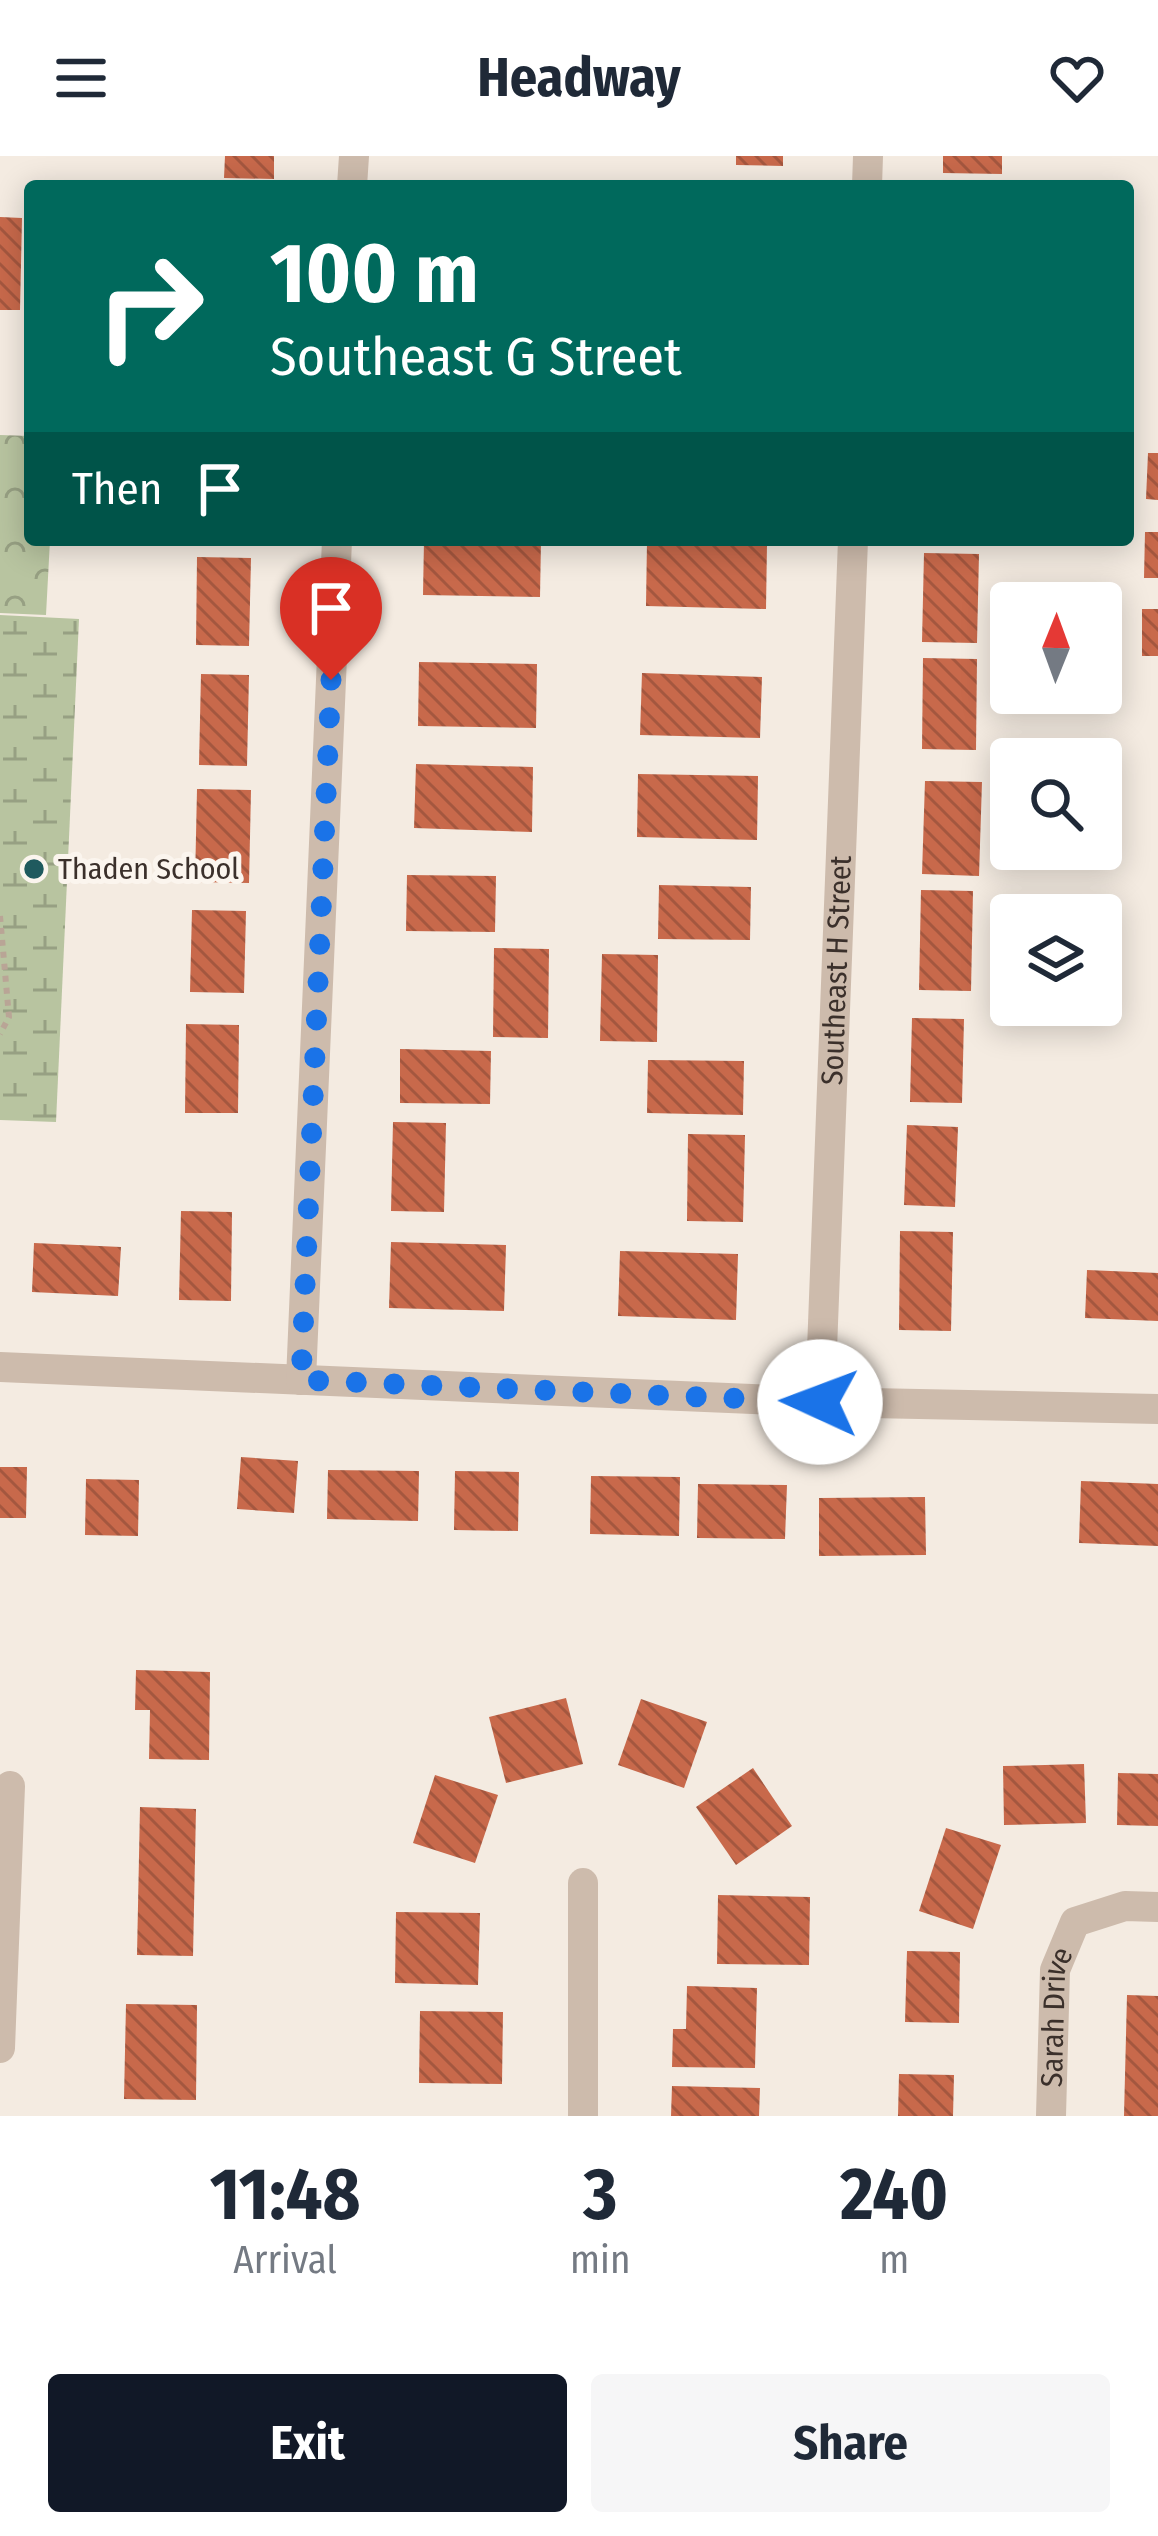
<!DOCTYPE html>
<style>
:root{--surface:#fff;--page:#f6f6f7;--text:#1f2937;--muted:#747a83;--accent:#111827}
body{margin:0;font-family:"Fira Sans Condensed",sans-serif;background:var(--page);color:var(--text);height:100vh;display:flex;flex-direction:column;font-size:45px;white-space:nowrap}
*{box-sizing:border-box;margin:0}
p{font-size:39px;color:var(--muted)}
.icon{flex:none;width:66px;height:66px;fill:none;stroke:currentColor;stroke-width:2;stroke-linecap:round;stroke-linejoin:round}
.map{position:relative;height:1960px;overflow:hidden}
.drawer{display:flex;flex-direction:column;background:var(--surface);flex:1}
.drawer>*{flex:none}
.guide{position:absolute;left:24px;top:24px;width:1110px;height:366px;border-radius:12px;box-shadow:0 6px 30px #0003;background:#00695c;color:#fff;overflow:hidden}
.needle{width:78px;rotate:1deg}
.buttons{position:absolute;left:990px;top:426px;display:grid;gap:24px}
.buttons a{display:grid;place-items:center;width:132px;height:132px;border-radius:12px;background:var(--surface);box-shadow:0 6px 30px #0003;font-size:60px}
.pin{position:absolute;display:grid;place-items:center;width:102px;height:102px;color:#fff;margin:-123px -51px;border-radius:50% 50% 50% 0;rotate:-45deg;box-shadow:0 0 12px #0007}
.pin .icon{rotate:45deg}
.me{position:absolute;width:132px;margin:-66px;rotate:272deg;stroke-linejoin:round;filter:drop-shadow(0 0 9px #0008)}
.turn{display:flex;align-items:center;gap:42px;height:252px;padding:0 48px;font-size:54px}
.turn .icon{width:156px;height:156px;stroke-width:2.5}
.turn b{display:block;font-size:84px;line-height:102px}
.then{display:flex;align-items:center;height:114px;padding:0 48px;background:#0003;gap:24px;font-size:45px}
.eta{display:flex;justify-content:space-evenly;align-items:center;height:204px;text-align:center}
.eta b{font-size:72px;font-weight:700;line-height:84px}
.primary-button{display:flex;gap:24px;margin-top:auto;padding:24px 48px}
.primary-button a{flex:1;height:138px;border-radius:12px;background:var(--accent);color:#fff;font-size:48px;font-weight:700;line-height:138px;text-align:center}
.primary-button a+a{background:var(--page);color:var(--text)}
header{display:flex;justify-content:space-between;align-items:center;height:156px;padding:0 48px;background:var(--surface);font-size:54px;font-weight:700}
.map>svg:first-child{display:block}
.wetland{fill:url(#wetland-marsh)}
.park{fill:url(#park-crowns)}
.building{fill:url(#building-back-hatch)}
.lines{fill:none;stroke-linecap:round;stroke-linejoin:round}
.path{stroke:#b9a596;stroke-width:6;stroke-dasharray:6 6;stroke-linecap:butt}
.minor{stroke:#cdbbac;stroke-width:30}
.route{stroke:#1a73e8;stroke-width:21;stroke-dasharray:0 37.8}
.poi-dot{fill:#1f5a5e;stroke:#fbf5ee;stroke-width:4.5}
.labels{text-anchor:middle;dominant-baseline:central;stroke-width:10;stroke-linejoin:round;paint-order:stroke}
.poi-label{font-size:30px;fill:#3b302b;stroke:#fbf5ee;text-anchor:start}
.street-label{font-size:30px;fill:#3b302b;stroke:#fbf5ee}
</style>
<header><svg class="icon" aria-label="menu" viewBox="0 0 24 24"><path d="M4 6h16M4 12h16M4 18h16"/></svg>Headway<svg class="icon" aria-label="heart" viewBox="0 0 24 24"><path d="M12 20l-8-8c-3-5 5-10 8-4 3-6 11-1 8 4z"/></svg></header>
<div class="map">
<svg width="1158" height="1960" viewBox="0 0 1158 1960">
<defs>
<pattern id="wetland-marsh" width="20" height="14" patternUnits="userSpaceOnUse" patternTransform="scale(3)"><rect width="20" height="14" fill="#b8c4a0"/><path d="M1 5h8M5 5V1M11 12h8M15 12V8" fill="none" stroke="#97a083"/></pattern>
<pattern id="park-crowns" width="20" height="18" patternUnits="userSpaceOnUse" patternTransform="scale(3)"><rect width="20" height="18" fill="#b8c4a0"/><path d="M2 6a3 3 0 1 1 6 0M12 15a3 3 0 1 1 6 0" fill="none" stroke="#97a083"/></pattern>
<pattern id="building-back-hatch" width="6" height="6" patternUnits="userSpaceOnUse" patternTransform="scale(3)"><rect width="6" height="6" fill="#c8694b"/><path d="M-1 5l2 2M0 0l6 6M5-1l2 2" fill="none" stroke="#a4573f"/></pattern>
</defs>
<rect width="100%" height="100%" fill="#f4ebe1"/>
<path class="wetland" d="M0,459L79,463L56,966L0,964Z"/>
<path class="park" d="M0,279L30,280V384H50L46,459L0,457Z"/>
<g class="building">
<path d="M225,0H274V23L224,22Z"/>
<path d="M736,0H783V10L736,9Z"/>
<path d="M943,0H1002V18L943,17Z"/>
<path d="M436,24L515,25V30H436Z"/>
<path d="M0,61L22,62L20,154H0Z"/>
<path d="M1148,297H1158V344L1146,343Z"/>
<path d="M1145,376H1158V422H1144Z"/>
<path d="M424,384H541L540,441L423,439Z"/>
<path d="M647,385L767,387L766,453L646,450Z"/>
<path d="M924,397L979,398L977,487L922,486Z"/>
<path d="M197,401L251,402L249,490L196,489Z"/>
<rect x="1142" y="453" width="16" height="47"/>
<path d="M923,502L977,503L976,594L922,593Z"/>
<path d="M419,506L537,508L536,572L418,570Z"/>
<path d="M642,517L762,521L760,582L640,579Z"/>
<path d="M201,518L249,519L247,610L199,609Z"/>
<path d="M416,608L533,611L532,676L414,672Z"/>
<path d="M638,618L758,620L757,684L637,681Z"/>
<path d="M925,625L982,626L979,720L922,718Z"/>
<path d="M197,633L251,634L249,727L195,726Z"/>
<path d="M407,719L496,720L495,776L406,775Z"/>
<path d="M659,729L751,731L750,784L658,783Z"/>
<path d="M921,734L973,735L971,835L919,834Z"/>
<path d="M192,754L246,755L244,837L190,836Z"/>
<path d="M494,792L549,793L548,882L493,881Z"/>
<path d="M602,798L658,799L657,886L600,885Z"/>
<path d="M912,862L964,863L962,947L910,946Z"/>
<path d="M186,868L239,869L238,957H185Z"/>
<path d="M400,893L491,895L490,948L400,947Z"/>
<path d="M648,904L744,905L743,959L647,957Z"/>
<path d="M393,966L446,967L444,1056L391,1055Z"/>
<path d="M907,969L958,971L955,1051L904,1049Z"/>
<path d="M688,978L745,979L743,1066L687,1065Z"/>
<path d="M181,1055L232,1056L231,1145L179,1144Z"/>
<path d="M900,1075L953,1076L951,1175L899,1174Z"/>
<path d="M391,1086L506,1089L504,1155L389,1152Z"/>
<path d="M34,1087L121,1091L118,1140L32,1136Z"/>
<path d="M620,1095L738,1098L736,1164L618,1160Z"/>
<path d="M1087,1114L1158,1117V1165L1085,1162Z"/>
<path d="M241,1301L298,1305L294,1357L237,1353Z"/>
<path d="M0,1311H27L26,1362H0Z"/>
<path d="M328,1314L419,1315L418,1365L327,1363Z"/>
<path d="M455,1315L519,1316L518,1375L454,1374Z"/>
<path d="M591,1320L680,1321L679,1380L590,1378Z"/>
<path d="M86,1323L139,1324L138,1380L85,1379Z"/>
<path d="M1081,1325L1158,1328V1390L1079,1387Z"/>
<path d="M698,1328L787,1329L785,1383L697,1382Z"/>
<path d="M925,1341L926,1399L819,1400V1342Z"/>
<path d="M136,1514L210,1516L209,1604L149,1603L150,1554H135Z"/>
<path d="M566,1542L583,1608L506,1627L489,1561Z"/>
<path d="M641,1543L707,1566L684,1632L618,1609Z"/>
<path d="M1084,1608L1086,1667L1004,1669L1003,1610Z"/>
<path d="M753,1612L792,1670L736,1709L696,1651Z"/>
<path d="M1118,1617L1158,1618V1670L1117,1669Z"/>
<path d="M435,1619L498,1639L475,1707L413,1687Z"/>
<path d="M140,1651L196,1653L193,1800L137,1799Z"/>
<path d="M946,1672L1001,1689L973,1773L919,1755Z"/>
<path d="M718,1739L810,1741L809,1809L717,1808Z"/>
<path d="M396,1756L480,1757L478,1829L395,1827Z"/>
<path d="M907,1795L960,1796L959,1867L905,1866Z"/>
<path d="M687,1830L757,1832L755,1912L672,1911L673,1873H686Z"/>
<path d="M1127,1839L1158,1840V1960H1124Z"/>
<path d="M126,1848L197,1849L196,1944L124,1943Z"/>
<path d="M420,1855L503,1856L502,1928L419,1927Z"/>
<path d="M899,1918L954,1919L953,1960H898Z"/>
<path d="M672,1930L760,1932L759,1960H671Z"/>
</g>
<g class="lines">
<path class="path" d="M0,760L9,861L0,878"/>
<g class="minor">
<path d="M352,30L354,0"/>
<path d="M867,30L868,0"/>
<path d="M0,1211L820,1246L1158,1253"/>
<path d="M301,1224L337,384"/>
<path id="s1" d="M820,1246L853,384"/>
<path d="M0,1892L10,1630"/>
<path d="M583,1960V1727"/>
<path id="s2" d="M1051,1960L1055,1814L1075,1766L1125,1750L1158,1751"/>
</g>
</g>
<g class="lines">
<path class="route" d="M331,524L301,1224L820,1246"/>
</g>
<circle class="poi-dot" cx="34" cy="713" r="12"/>
<g class="labels">
<g class="poi-label">
<text x="58" y="713">Thaden School</text>
</g>
<g class="street-label">
<text stroke="none"><textPath href="#s1" startOffset="432">Southeast H Street</textPath></text>
<text stroke="none"><textPath href="#s2" startOffset="99">Sarah Drive</textPath></text>
</g>
</g>
</svg>
<div class="buttons">
<a><svg class="needle" viewBox="-14 -14 28 28"><path d="M0-13l5 13h-10z" fill="#e53935"/><path d="M0 13l5-13h-10z" fill="#747a83"/></svg></a>
<a><svg class="icon" aria-label="search" viewBox="0 0 24 24"><circle cx="10" cy="10" r="6"/><path d="M15 15l6 6"/></svg></a>
<a><svg class="icon" aria-label="layers" viewBox="0 0 24 24"><path d="M12 4l9 5-9 5-9-5zM3 14l9 5 9-5"/></svg></a>
</div>
<div class="pin" style="left:331px;top:524px;background:#d93025"><svg class="icon" aria-label="arrive" viewBox="0 0 24 24"><path d="M6 21V4h12l-3 4 3 4H6"/></svg></div>
<svg class="me" style="left:820px;top:1246px" viewBox="-20 -20 40 40"><circle r="19" fill="#fff"/><path d="M0-13L10 11 0 6-10 11z" fill="#1a73e8"/></svg>
<div class="guide">
<div class="turn"><svg class="icon" aria-label="right" viewBox="0 0 24 24"><path d="M7 20v-9h11M14 6l5 5-5 5"/></svg><div><b>100 m</b>Southeast G Street</div></div>
<div class="then">Then<svg class="icon" aria-label="arrive" viewBox="0 0 24 24"><path d="M6 21V4h12l-3 4 3 4H6"/></svg></div>
</div>
</div>
<section class="drawer">
<div class="eta">
<div><b>11:48</b><p>Arrival</p></div>
<div><b>3</b><p>min</p></div>
<div><b>240</b><p>m</p></div>
</div>
<div class="primary-button"><a>Exit</a><a>Share</a></div>
</section>
